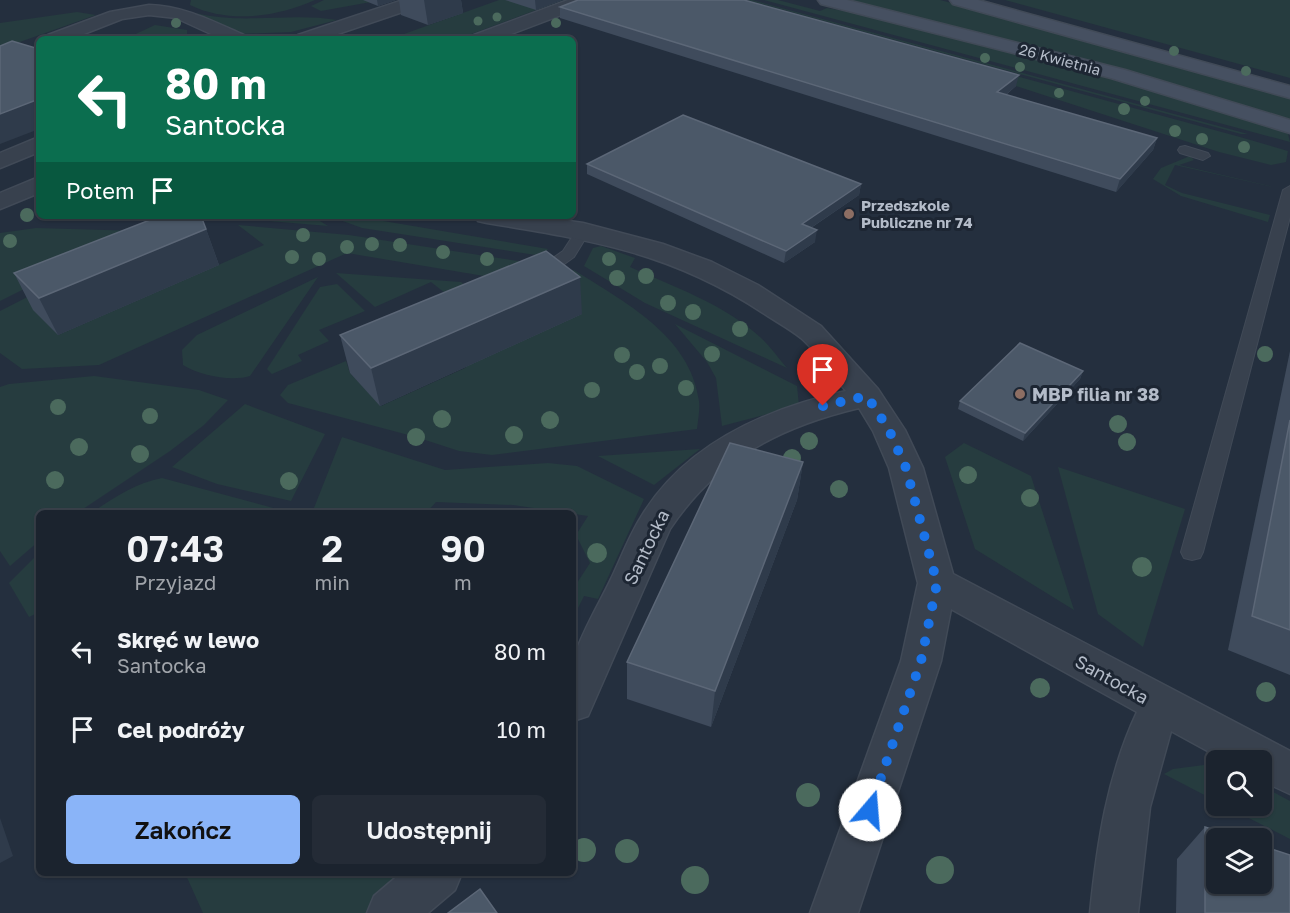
<!DOCTYPE html>
<html lang="pl">
<meta charset="utf-8">
<style>
:root{--surface:#1b232e;--page:#242b36;--text:#f1f3f6;--muted:#a0a4aa;--line:#39404a;--accent:#8ab4f8}
body{margin:0;font-family:"Golos Text",sans-serif;background:var(--page);color:var(--text);height:100vh;display:flex;flex-direction:column;font-size:22px;white-space:nowrap}
*{box-sizing:border-box;margin:0}
p{font-size:20px;color:var(--muted)}
.icon{flex:none;width:33px;height:33px;fill:none;stroke:currentColor;stroke-width:2;stroke-linecap:round;stroke-linejoin:round}
.map{position:relative;flex:1;overflow:hidden}
.sheet{position:absolute;left:36px;top:510px;width:540px;height:366px;display:flex;flex-direction:column;background:var(--surface);border-radius:9px;box-shadow:0 2px 4px #0004,0 0 0 2px var(--line)}
.sheet>*{flex:none}
.top-card{position:absolute;left:36px;top:36px;width:540px;height:183px;border-radius:9px;box-shadow:0 2px 4px #0004,0 0 0 2px var(--line);background:#0b6e4f;color:#fff;overflow:hidden}
.buttons{position:absolute;left:1206px;top:750px;display:grid;gap:12px}
.buttons a{display:grid;place-items:center;width:66px;height:66px;border-radius:9px;background:var(--surface);box-shadow:0 2px 4px #0004,0 0 0 2px var(--line);font-size:30px}
.pin{position:absolute;display:grid;place-items:center;width:51px;height:51px;color:#fff;margin:-62px -26px;border-radius:50% 50% 50% 0;rotate:-45deg;box-shadow:0 0 6px #0007}
.pin .icon{rotate:45deg}
.me{position:absolute;width:66px;margin:-33px;rotate:18deg;stroke-linejoin:round;filter:drop-shadow(0 0 4px #0008)}
.turn{display:flex;align-items:center;gap:21px;height:126px;padding:0 30px;font-size:27px}
.turn .icon{width:78px;height:78px;stroke-width:2.5}
.turn b{display:block;font-size:42px;line-height:51px}
.then{display:flex;align-items:center;height:57px;padding:0 30px;background:#0003;gap:12px;font-size:22px}
.eta{display:flex;justify-content:space-evenly;align-items:center;height:102px;text-align:center}
.eta b{font-size:36px;font-weight:600;line-height:42px}
.action{display:flex;gap:12px;margin-top:auto;padding:12px 30px}
.action a{flex:1;height:69px;border-radius:9px;background:var(--accent);color:#111;font-size:24px;font-weight:600;line-height:69px;text-align:center}
.action a+a{background:var(--page);color:var(--text)}
ul{padding:0;list-style:none}
li{display:flex;align-items:center;gap:18px;height:78px;padding:0 30px}
li div{flex:1}
li b{display:block;font-size:22px}
li em{font-style:normal}
.map>svg:first-child{display:block}
.green{fill:#263c3f}
.lines{fill:none;stroke-linecap:round;stroke-linejoin:round}
.lane-casing{stroke:#414a57;stroke-width:2}
.street-casing{stroke:#414a57;stroke-width:3}
.secondary-casing{stroke:#414a57;stroke-width:3}
.lane{fill:#38414e;fill-rule:evenodd}
.street{fill:#38414e;fill-rule:evenodd}
.secondary{fill:#465061;fill-rule:evenodd}
.tree{fill:#4b6a5d}
.wall{fill:#3f4b5c}
.shaded-wall{fill:#2f3b4b}
.building{fill:#4b5868;stroke:#5c6777;stroke-width:1.5}
.route{stroke:#1a73e8;stroke-width:10;stroke-dasharray:0 18}
.education-dot{fill:#8d6e63;stroke:#1d2633;stroke-width:2}
.labels{text-anchor:middle;dominant-baseline:central;stroke-width:6;stroke-linejoin:round;paint-order:stroke}
.far-street-label{font-size:15px;fill:#b4bcc9;stroke:#1d2633}
.far-poi-label{font-size:15px;font-weight:bold;fill:#b4bcc9;stroke:#1d2633;text-anchor:start}
.poi-label{font-size:18px;font-weight:bold;fill:#b4bcc9;stroke:#1d2633;text-anchor:start}
.street-label{font-size:18px;fill:#b4bcc9;stroke:#1d2633}
</style>
<div class="map">
<svg width="1290" height="913" viewBox="0 0 1290 913">
<rect width="100%" height="100%" fill="#242f3e"/>
<g class="green">
<path d="M191,0H315C277,17 229,24 190,5Z"/>
<path d="M324,0H382L321,11L311,6Z"/>
<path d="M499,0H563L458,39H390Z"/>
<path d="M705,0H736L1240,137L1288,151L1286,162L1271,165L1219,152L1016,86Z"/>
<path d="M747,0H752L1248,134H1241Z"/>
<path d="M764,0H778L820,11L827,8L873,16L1067,66L1275,128L1288,134L1290,142Z"/>
<path d="M844,0H940L1044,27L1290,98V120L1122,70Z"/>
<path d="M1005,0H1290V78Z"/>
<path d="M77,12L96,15L0,49V23Z"/>
<path d="M196,13C243,25 290,12 337,20L291,32L239,34Z"/>
<path d="M155,25L187,30V39H125Z"/>
<path d="M1190,156L1194,160L1179,165L1278,188L1175,165L1165,185L1182,193L1270,215L1268,222L1181,196L1153,179L1161,168Z"/>
<path d="M312,216L328,226L223,217L225,216Z"/>
<path d="M329,216H354L548,249L542,256L362,228Z"/>
<path d="M238,225L349,235L525,262L490,277L347,253L99,365L22,369L0,353V311L57,282L58,335L264,245Z"/>
<path d="M36,228L140,231L0,301V233Z"/>
<path d="M601,246L635,258L630,267C674,287 724,304 760,337C770,346 778,358 787,368L645,303L584,266L593,248Z"/>
<path d="M574,270C624,302 690,335 699,401C700,410 698,420 697,429L492,455L459,451L416,437L288,403L280,395L288,385L346,361L350,373L381,406L465,368L544,284Z"/>
<path d="M336,273L461,282L465,285L445,293L431,282L375,307Z"/>
<path d="M318,277L250,376C231,382 199,375 183,365L182,350L197,335Z"/>
<path d="M337,284L365,311L319,330L329,341L298,355L302,361L272,374L267,369L320,287Z"/>
<path d="M675,324L797,386L799,406L722,426L716,378L707,362Z"/>
<path d="M94,376L199,390L228,400L204,425L170,451L77,513H39V541L10,566L0,551V387L9,384Z"/>
<path d="M245,404L325,434L291,501L217,484L172,467Z"/>
<path d="M342,437L445,470L548,463L577,466L644,499L598,599L584,596L573,618V589L590,563L576,535L588,516L513,505L436,502L426,513H312Z"/>
<path d="M964,443L1031,476L1074,610L975,549L945,457Z"/>
<path d="M700,449L654,485L598,456Z"/>
<path d="M1058,467L1185,509L1143,647L1098,614Z"/>
<path d="M162,478L288,512L91,513C114,498 135,483 162,478Z"/>
<path d="M39,553V612L29,617L9,583Z"/>
<path d="M1204,765L1216,767V801L1164,774L1173,769Z"/>
<path d="M1262,786L1290,801V839L1225,806H1262Z"/>
<path d="M185,873H414L366,913H203Z"/>
</g>
<g class="lines">
<defs>
<g id="lane">
<path d="M1185,146L1208,153L1210,156L1203,160L1180,153L1178,150L1180,147Z"/>
<path d="M1290,186V217L1203,552L1200,558L1192,560L1184,558L1181,552L1283,190Z"/>
<path d="M583,227L590,231L574,257L545,278H533L531,275L533,272L563,251L578,228Z"/>
</g>
<g id="street">
<path d="M403,0H429L426,4L323,39H296L298,35Z"/>
<path d="M568,0H593L590,4L498,39H472L474,35Z"/>
<path d="M149,5C184,6 212,21 244,35L246,39H222L176,18L149,15L122,19L71,39H46L48,35L110,12Z"/>
<path d="M39,137V152L0,168V153Z"/>
<path d="M39,177V193L0,209V193Z"/>
<path d="M475,216H535L583,223L663,244L712,262L758,285L821,326L878,389L905,430L923,468L953,574L1290,751V794L1262,781V760H1224L1171,731L1150,807L1138,913H1090C1097,844 1107,776 1137,712L951,609L941,661L858,913H810L901,661L918,583L889,468L873,431L859,408C779,427 716,460 670,529L588,716L573,721C573,704 569,673 574,657C583,630 599,604 611,579C621,558 629,536 641,517C685,444 765,409 846,391C831,374 818,353 801,338C790,329 775,321 763,313C672,253 592,240 487,223L478,221Z"/>
<path d="M401,873H462L455,890L428,913H367L374,896Z"/>
</g>
<g id="secondary">
<path d="M818,0H847L1125,70L1290,120V133L1111,78L821,4Z"/>
<path d="M950,0H978L1290,86V98L953,4Z"/>
</g>
</defs>
<use href="#lane" class="lane-casing"/>
<use href="#street" class="street-casing"/>
<use href="#secondary" class="secondary-casing"/>
<use href="#lane" class="lane"/>
<use href="#street" class="street"/>
<use href="#secondary" class="secondary"/>
</g>
<g class="tree">
<circle cx="497" cy="17" r="4.5"/>
<circle cx="478" cy="21" r="4.5"/>
<circle cx="176" cy="23" r="5"/>
<circle cx="556" cy="23" r="5"/>
<circle cx="1174" cy="51" r="5"/>
<circle cx="985" cy="58" r="5"/>
<circle cx="1020" cy="67" r="5"/>
<circle cx="1246" cy="71" r="5"/>
<circle cx="1059" cy="93" r="5"/>
<circle cx="1145" cy="101" r="5"/>
<circle cx="1124" cy="109" r="6"/>
<circle cx="1175" cy="131" r="6"/>
<circle cx="1202" cy="139" r="6"/>
<circle cx="1244" cy="147" r="6"/>
<circle cx="27" cy="215" r="7"/>
<circle cx="303" cy="235" r="7"/>
<circle cx="10" cy="241" r="7"/>
<circle cx="372" cy="244" r="7"/>
<circle cx="400" cy="245" r="7"/>
<circle cx="347" cy="247" r="7"/>
<circle cx="443" cy="252" r="7"/>
<circle cx="292" cy="257" r="7"/>
<circle cx="319" cy="259" r="7"/>
<circle cx="487" cy="259" r="7"/>
<circle cx="609" cy="259" r="7"/>
<circle cx="646" cy="276" r="8"/>
<circle cx="617" cy="278" r="8"/>
<circle cx="668" cy="303" r="8"/>
<circle cx="693" cy="312" r="8"/>
<circle cx="740" cy="329" r="8"/>
<circle cx="712" cy="354" r="8"/>
<circle cx="1265" cy="354" r="8"/>
<circle cx="622" cy="355" r="8"/>
<circle cx="660" cy="366" r="8"/>
<circle cx="637" cy="372" r="8"/>
<circle cx="686" cy="388" r="8"/>
<circle cx="592" cy="390" r="8"/>
<circle cx="58" cy="407" r="8"/>
<circle cx="150" cy="416" r="8"/>
<circle cx="442" cy="419" r="9"/>
<circle cx="550" cy="420" r="9"/>
<circle cx="1118" cy="424" r="9"/>
<circle cx="514" cy="435" r="9"/>
<circle cx="416" cy="437" r="9"/>
<circle cx="809" cy="441" r="9"/>
<circle cx="1127" cy="442" r="9"/>
<circle cx="79" cy="447" r="9"/>
<circle cx="140" cy="454" r="9"/>
<circle cx="792" cy="458" r="9"/>
<circle cx="968" cy="475" r="9"/>
<circle cx="55" cy="480" r="9"/>
<circle cx="289" cy="481" r="9"/>
<circle cx="839" cy="489" r="9"/>
<circle cx="1030" cy="498" r="9"/>
<circle cx="597" cy="553" r="10"/>
<circle cx="1142" cy="567" r="10"/>
<circle cx="1040" cy="688" r="10"/>
<circle cx="1266" cy="692" r="10"/>
<circle cx="808" cy="795" r="12"/>
<circle cx="584" cy="850" r="12"/>
<circle cx="627" cy="851" r="12"/>
<circle cx="940" cy="870" r="14"/>
<circle cx="695" cy="880" r="14"/>
</g>
<g class="wall">
<path d="M363,0H396L378,6Z"/>
<path d="M399,0H461L463,13L428,25L401,15Z"/>
<path d="M505,0H562L536,10Z"/>
<path d="M560,7L1016,86L1006,95L1157,138L1153,150L1116,192L560,18Z"/>
<path d="M587,164L861,184L859,195L811,228L815,242L784,263L587,174Z"/>
<path d="M206,229L219,265L58,335L33,310L14,273Z"/>
<path d="M582,314L380,406L350,373L340,335Z"/>
<path d="M1290,351V675L1228,650Z"/>
<path d="M1083,371L1080,379L1023,441L958,409L960,401Z"/>
<path d="M803,462L797,500L711,727L627,699V662Z"/>
<path d="M1205,827L1290,913H1176L1177,859Z"/>
</g>
<g class="shaded-wall">
<path d="M377,0H396L378,6Z"/>
<path d="M424,0H461L463,13L428,25Z"/>
<path d="M535,0H562L536,10Z"/>
<path d="M1019,75L1016,86L994,104L997,92Z"/>
<path d="M39,99V129L0,144V114Z"/>
<path d="M1157,138L1153,150L1116,192L1120,179Z"/>
<path d="M861,184L859,195L800,235L802,224Z"/>
<path d="M206,229L219,265L58,335L39,298Z"/>
<path d="M817,230L815,242L784,263L786,251Z"/>
<path d="M580,277L582,314L380,406L371,368Z"/>
<path d="M1083,371L1080,379L1023,441L1025,433Z"/>
<path d="M803,462L797,500L711,727L715,691Z"/>
<path d="M0,818L13,856L0,863Z"/>
</g>
<g class="building">
<path d="M578,0H744L1019,75L997,92L1157,138L1120,179L560,7Z"/>
<path d="M12,41L39,49V99L0,114V46Z"/>
<path d="M683,115L861,184L802,224L817,230L786,251L587,164Z"/>
<path d="M160,216H201L206,229L39,298L14,273Z"/>
<path d="M546,251L580,277L371,368L340,335Z"/>
<path d="M1020,343L1083,371L1025,433L960,401Z"/>
<path d="M1290,420V630L1252,616Z"/>
<path d="M730,443L803,462L715,691L627,662Z"/>
<path d="M1205,827L1239,838H1216V884H1262V846L1290,855V913H1205Z"/>
<path d="M480,889L497,913H448Z"/>
</g>
<g class="lines">
<path class="route" d="M823,406L867,396L889,430L906,468L937,583L921,661L870,810"/>
</g>
<g class="education-dot">
<circle cx="849" cy="214" r="6"/>
<circle cx="1020" cy="394" r="6"/>
</g>
<g class="labels">
<g class="far-street-label">
<text transform="translate(1060 59) rotate(15)">26 Kwietnia</text>
</g>
<g class="far-poi-label">
<text x="861" y="205">Przedszkole<tspan x="861" dy="17">Publiczne nr 74</tspan></text>
</g>
<g class="poi-label">
<text x="1032" y="394">MBP filia nr 38</text>
</g>
<g class="street-label">
<text transform="translate(646 547) rotate(-64)">Santocka</text>
<text transform="translate(1112 679) rotate(29)">Santocka</text>
</g>
</g>
</svg>
<div class="buttons">
<a><svg class="icon" aria-label="search" viewBox="0 0 24 24"><circle cx="10" cy="10" r="6"/><path d="M15 15l6 6"/></svg></a>
<a><svg class="icon" aria-label="layers" viewBox="0 0 24 24"><path d="M12 4l9 5-9 5-9-5zM3 14l9 5 9-5"/></svg></a>
</div>
<div class="pin" style="left:823px;top:406px;background:#d93025"><svg class="icon" aria-label="arrive" viewBox="0 0 24 24"><path d="M6 21V4h12l-3 4 3 4H6"/></svg></div>
<svg class="me" style="left:870px;top:810px" viewBox="-20 -20 40 40"><circle r="19" fill="#fff"/><path d="M0-13L10 11 0 6-10 11z" fill="#1a73e8"/></svg>
<div class="top-card">
<div class="turn"><svg class="icon" aria-label="left" viewBox="0 0 24 24"><path d="M17 20v-9H6M10 6l-5 5 5 5"/></svg><div><b>80 m</b>Santocka</div></div>
<div class="then">Potem<svg class="icon" aria-label="arrive" viewBox="0 0 24 24"><path d="M6 21V4h12l-3 4 3 4H6"/></svg></div>
</div>
<section class="sheet">
<div class="eta">
<div><b>07:43</b><p>Przyjazd</p></div>
<div><b>2</b><p>min</p></div>
<div><b>90</b><p>m</p></div>
</div>
<ul>
<li><svg class="icon" aria-label="left" viewBox="0 0 24 24"><path d="M17 20v-9H6M10 6l-5 5 5 5"/></svg><div><b>Skręć w lewo</b><p>Santocka</p></div><em>80 m</em></li>
<li><svg class="icon" aria-label="arrive" viewBox="0 0 24 24"><path d="M6 21V4h12l-3 4 3 4H6"/></svg><div><b>Cel podróży</b></div><em>10 m</em></li>
</ul>
<div class="action"><a>Zakończ</a><a>Udostępnij</a></div>
</section>
</div>
